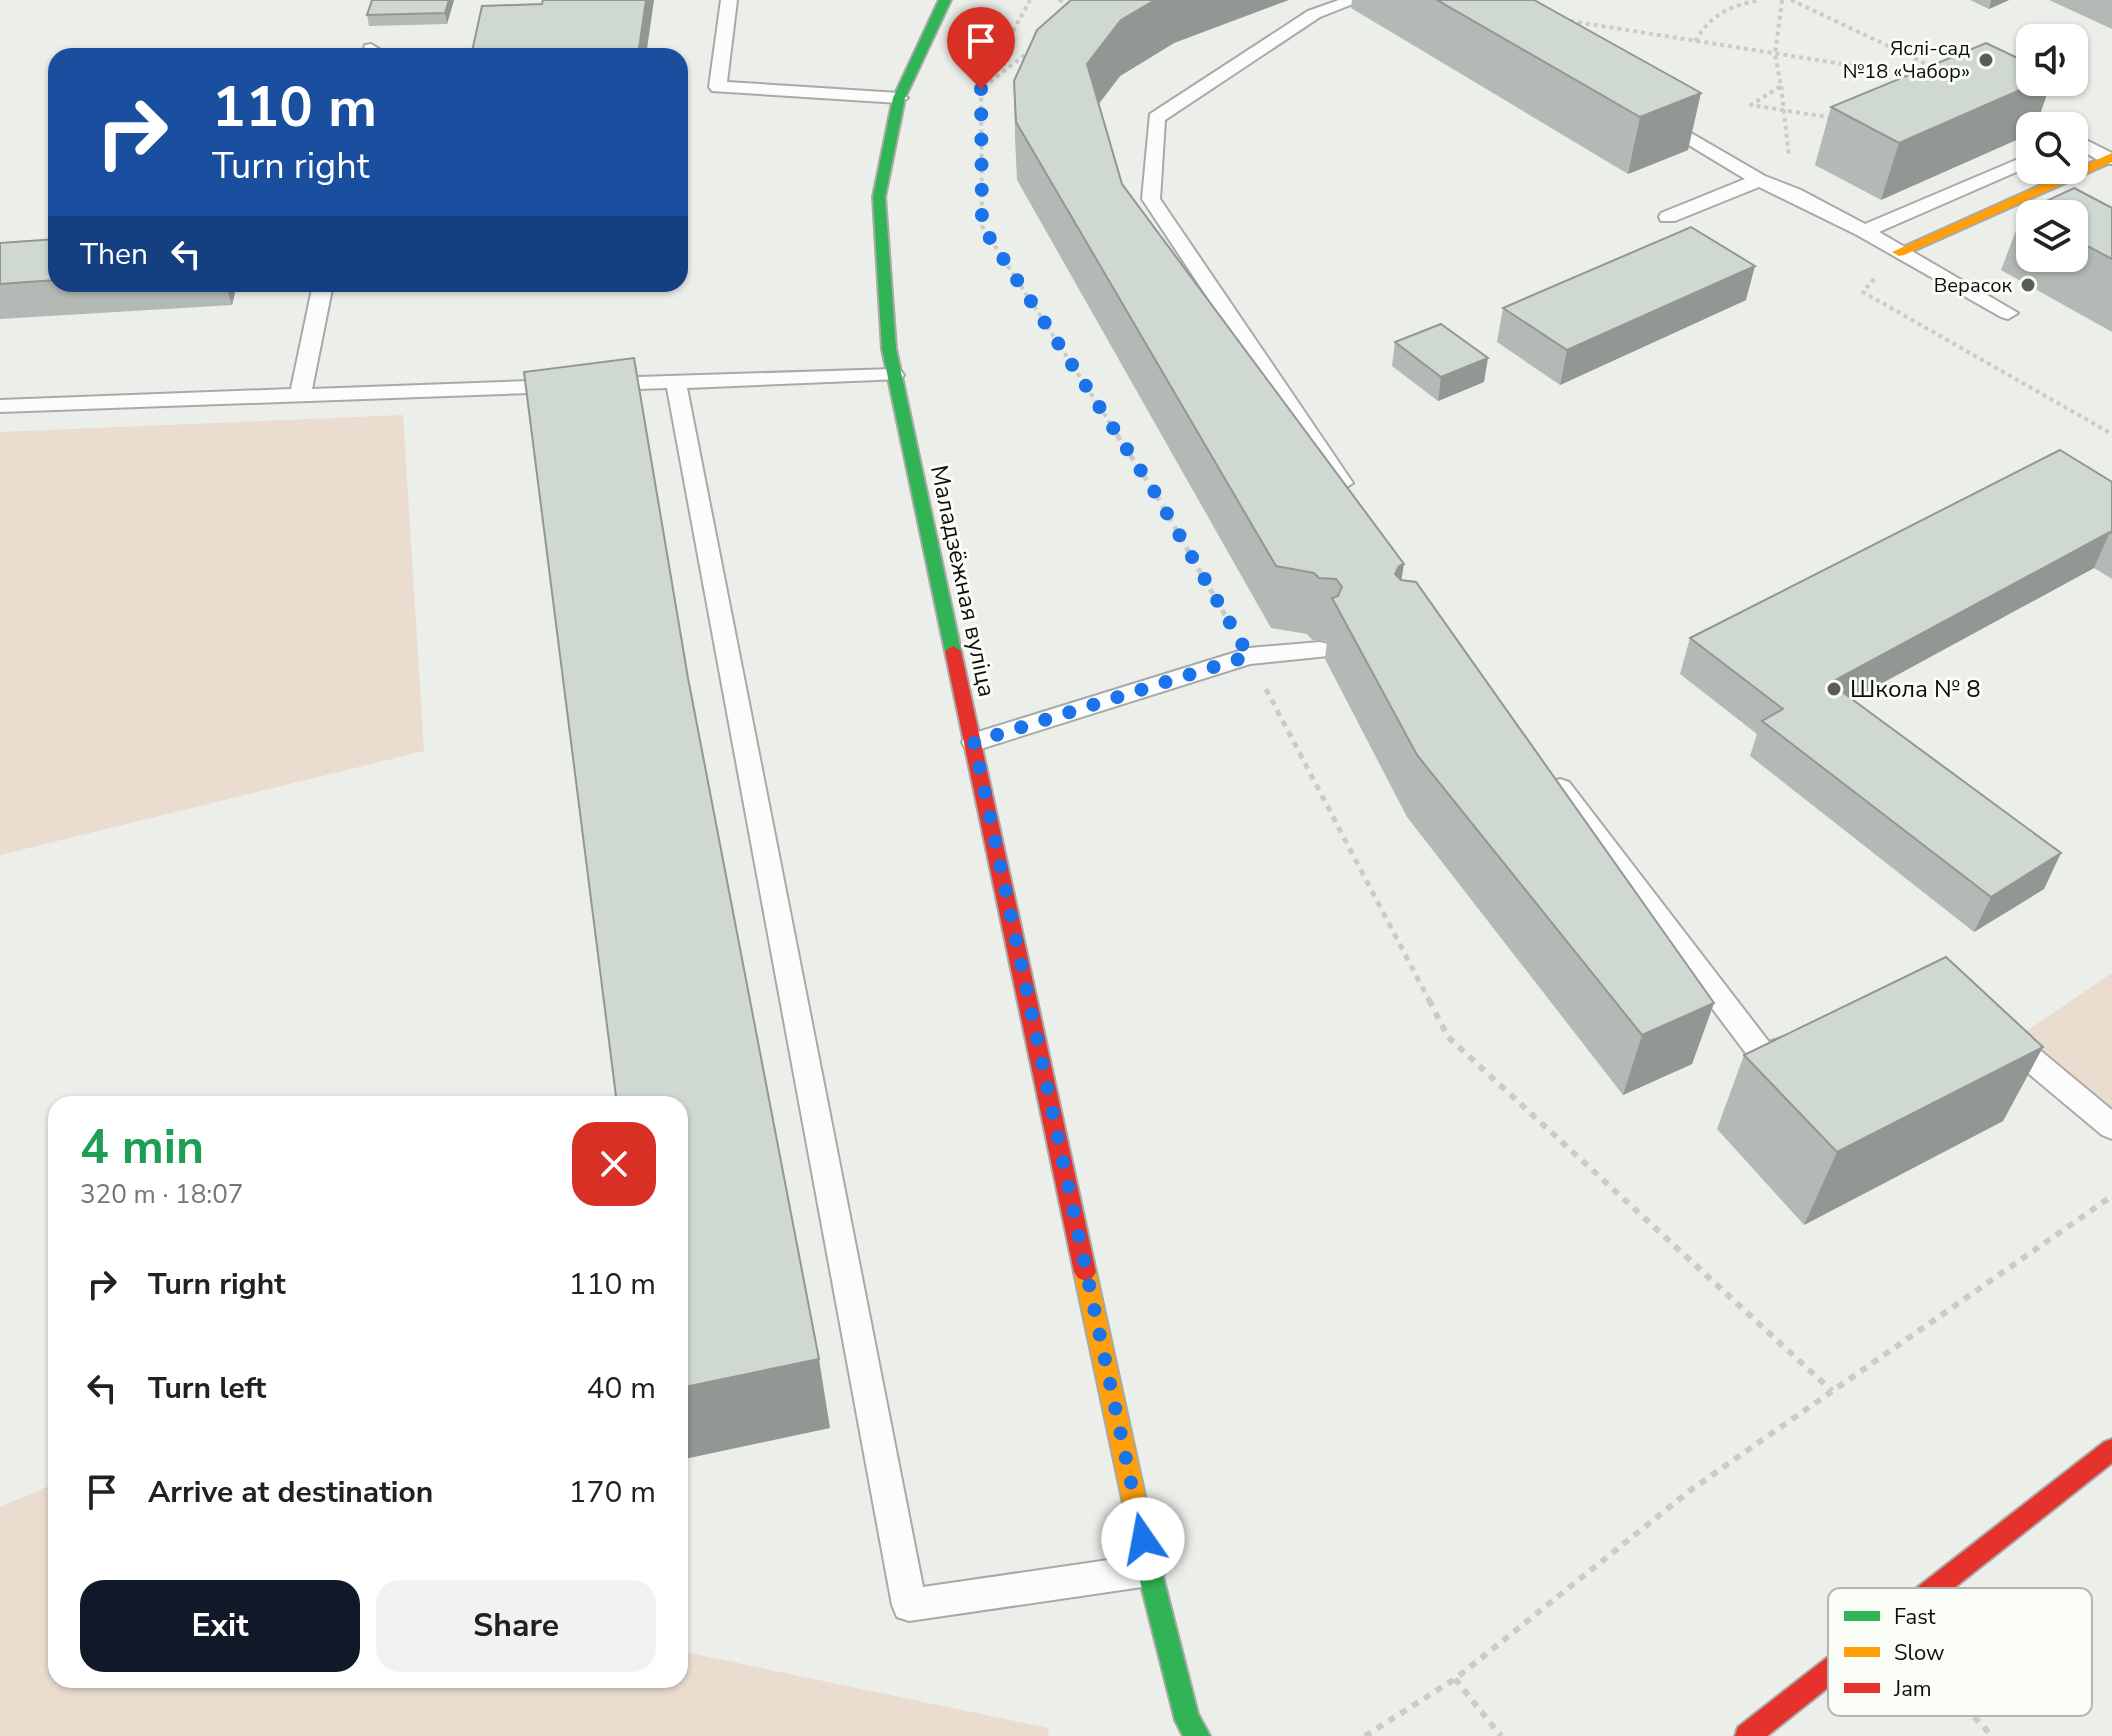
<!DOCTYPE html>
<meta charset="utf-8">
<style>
:root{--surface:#fff;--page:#f2f2f2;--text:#202124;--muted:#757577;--accent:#111827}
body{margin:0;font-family:"Nunito Sans",sans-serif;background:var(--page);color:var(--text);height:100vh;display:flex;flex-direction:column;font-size:30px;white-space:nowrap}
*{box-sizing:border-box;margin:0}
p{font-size:26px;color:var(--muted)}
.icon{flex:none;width:44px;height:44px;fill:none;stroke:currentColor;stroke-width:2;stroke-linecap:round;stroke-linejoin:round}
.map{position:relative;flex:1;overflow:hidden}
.panel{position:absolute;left:48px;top:1096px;width:640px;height:592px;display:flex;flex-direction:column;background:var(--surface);border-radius:24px;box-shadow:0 2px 6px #0004}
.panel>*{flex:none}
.top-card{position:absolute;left:48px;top:48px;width:640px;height:244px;border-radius:24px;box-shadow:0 2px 6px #0004;background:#1a4fa0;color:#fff;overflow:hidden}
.buttons{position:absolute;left:2016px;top:24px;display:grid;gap:16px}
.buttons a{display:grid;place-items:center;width:72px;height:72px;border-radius:16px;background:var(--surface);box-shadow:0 2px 6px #0004;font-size:40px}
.pin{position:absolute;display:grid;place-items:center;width:68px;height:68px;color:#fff;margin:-82px -34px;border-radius:50% 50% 50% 0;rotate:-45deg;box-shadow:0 0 8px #0007}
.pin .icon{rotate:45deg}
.me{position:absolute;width:88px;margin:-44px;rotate:348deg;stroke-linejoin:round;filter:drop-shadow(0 0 6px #0008)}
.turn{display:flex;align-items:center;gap:28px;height:168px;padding:0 32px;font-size:36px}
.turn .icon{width:104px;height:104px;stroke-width:2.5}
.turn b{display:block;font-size:56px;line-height:68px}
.then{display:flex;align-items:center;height:76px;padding:0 32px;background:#0003;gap:16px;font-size:30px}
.round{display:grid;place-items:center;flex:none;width:84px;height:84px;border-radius:24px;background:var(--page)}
.summary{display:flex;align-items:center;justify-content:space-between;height:136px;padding:0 32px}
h1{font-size:48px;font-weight:700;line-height:60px;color:#1e9e55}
.button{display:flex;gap:16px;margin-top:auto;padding:16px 32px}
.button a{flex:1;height:92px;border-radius:24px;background:var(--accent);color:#fff;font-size:32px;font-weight:700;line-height:92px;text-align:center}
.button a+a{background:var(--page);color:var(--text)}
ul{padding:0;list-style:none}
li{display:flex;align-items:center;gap:24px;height:104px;padding:0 32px}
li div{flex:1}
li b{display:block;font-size:30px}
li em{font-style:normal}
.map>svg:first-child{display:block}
.green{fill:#eadccf}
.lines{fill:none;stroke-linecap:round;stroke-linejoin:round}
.lane-casing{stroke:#a8aaa7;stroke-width:4}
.fast-casing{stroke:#a8aaa7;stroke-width:4}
.slow-casing{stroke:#a8aaa7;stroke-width:4}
.jam-casing{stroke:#a8aaa7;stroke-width:4}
.path-far2{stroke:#cbccca;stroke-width:4;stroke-dasharray:4 4;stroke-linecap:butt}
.path-far1{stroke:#cbccca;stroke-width:5;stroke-dasharray:6 6;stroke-linecap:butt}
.path{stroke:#cbccca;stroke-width:6;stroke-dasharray:7 7;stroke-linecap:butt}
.lane{fill:#fcfcfc;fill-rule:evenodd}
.fast{fill:#30b455;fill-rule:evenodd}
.slow{fill:#ff9f0a;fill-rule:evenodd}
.jam{fill:#e5322d;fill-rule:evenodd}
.wall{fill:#b3bab5;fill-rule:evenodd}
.shaded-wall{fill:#929793}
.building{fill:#d0d8d2;stroke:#929793;stroke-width:2}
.route{stroke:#1a73e8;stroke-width:14;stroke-dasharray:0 25.2}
.poi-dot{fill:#5b5c5a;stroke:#fafdf6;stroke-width:3}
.labels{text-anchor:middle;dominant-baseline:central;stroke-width:6;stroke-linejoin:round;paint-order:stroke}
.far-poi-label{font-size:20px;fill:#0d0e0c;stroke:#fafdf6;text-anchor:end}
.street-label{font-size:24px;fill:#0d0e0c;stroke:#fafdf6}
.poi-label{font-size:24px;fill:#0d0e0c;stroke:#fafdf6;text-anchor:start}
.key{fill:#fafdf6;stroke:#b3b5b0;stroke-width:2}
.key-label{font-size:22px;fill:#0d0e0c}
</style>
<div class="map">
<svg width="2112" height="1736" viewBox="0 0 2112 1736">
<rect width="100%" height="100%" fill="#eceeea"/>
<g class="green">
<path d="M403,415L424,751L0,855V432Z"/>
<path d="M2112,973V1113L2019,1036Z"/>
<path d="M56,1483V1680H680V1651L1048,1728L1049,1736H0V1507Z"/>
</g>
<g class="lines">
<defs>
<g id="lane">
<path d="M721,0H737L727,82L899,93L908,98L899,103L712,91L709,87Z"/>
<path d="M1339,0H1363L1320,17L1165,120L1160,199L1353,483L1342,490L1334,488L1142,199L1150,114L1308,11Z"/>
<path d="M371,44L379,49L378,56H362L365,45Z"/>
<path d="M1660,115L1765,176L1801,190L1865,224L2030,154V166L1879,232L2018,313L2008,319L2001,317L1857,235L1759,187L1675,221H1661L1659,217L1661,213L1745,179L1654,124L1651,120Z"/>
<path d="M2074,134L2112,153V164L2103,163L2074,146Z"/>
<path d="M313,284H333L312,389L558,380L568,386L558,392L0,412V400L291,389Z"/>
<path d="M894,369L901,371L904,375L901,379L687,388L923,1587L1149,1554L1161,1559L1166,1570L1161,1581L1149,1586L909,1621L897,1617L892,1605L667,388L606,390L596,384L606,378Z"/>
<path d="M1320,642L1328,644L1332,650L1328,656L1250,664L974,751L965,748L962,742L965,736L1249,648Z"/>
<path d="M1560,779L1569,782L1769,1042L1787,1036L1797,1039L1801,1047L1797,1055L1764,1067L1754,1064L1551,794L1547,788L1551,782Z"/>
<path d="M2008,1029L2018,1032L2112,1110V1139L2102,1135L1998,1048L1994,1040L1998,1032Z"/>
</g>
<g id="fast">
<path d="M939,0H951L905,98L885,197L896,349L961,651L953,656L945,651L882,349L873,197L893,98Z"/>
<path d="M1149,1558L1157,1561L1161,1569L1198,1714L1210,1736H1183L1175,1720L1137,1569L1141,1561Z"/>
</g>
<g id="slow">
<path d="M2112,153V162L1904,255L1899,256L1892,252Z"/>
<path d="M1085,1263L1092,1266L1096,1272L1161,1569L1157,1577L1149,1580L1141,1577L1137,1569L1074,1272L1078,1266Z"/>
</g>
<g id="jam">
<path d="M953,646L961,651L1096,1272L1092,1278L1085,1281L1078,1278L1074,1272L945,651Z"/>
<path d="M2112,1439V1463L1767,1736H1735L1738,1727L2104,1442Z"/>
</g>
</defs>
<use href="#lane" class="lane-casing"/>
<use href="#fast" class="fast-casing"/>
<use href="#slow" class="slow-casing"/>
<use href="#jam" class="jam-casing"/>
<g class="path-far2">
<path d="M1059,0L1074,6"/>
<path d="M1782,0L1775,54L1781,86L1751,105L1833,118"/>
<path d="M1791,0L1935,68"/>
<path d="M1570,21L1912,75"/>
<path d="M1695,41C1712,14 1729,6 1760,0"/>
<path d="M1031,50L981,89L982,226L1119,437"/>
<path d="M1781,86L1789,156"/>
<path d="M982,87L1030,0"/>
<path d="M1874,279L1863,292L2112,434"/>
</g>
<g class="path-far1">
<path d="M1117,435L1154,491L1230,624"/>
<path d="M1266,689L1430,1002"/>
</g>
<g class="path">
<path d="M1429,1000L1448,1037L1832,1391"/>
<path d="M1926,1666L1992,1736"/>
<path d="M1455,1679L1501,1736"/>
<path d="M1365,1736L1455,1679L1692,1489L2112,1196"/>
</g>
<use href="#lane" class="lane"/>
<use href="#fast" class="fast"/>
<use href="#slow" class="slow"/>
<use href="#jam" class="jam"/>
</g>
<g class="wall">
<path d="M454,0L447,24L369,26L367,15Z"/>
<path d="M1352,0H1534L1688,150L1628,174L1351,8Z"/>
<path d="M1970,0H2009L1989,9Z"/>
<path d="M2049,0H2112V29Z"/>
<path d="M1174,43L1120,76L1099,104L1122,184L1401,580L1714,1003L1692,1064L1623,1095L1407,817L1325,659L1327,641L1312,640L1307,634L1271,628L1017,180L1015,138L1014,81Z"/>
<path d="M2030,82H2051L2036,126L1881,200L1815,165L1831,107Z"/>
<path d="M2112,208V332L2001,270L2023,212ZM2030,214H2074V258H2030Z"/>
<path d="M56,239V284H237L232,305L0,319V243Z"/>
<path d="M1746,300L1560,385L1497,342L1503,308Z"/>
<path d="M1395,342L1484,382L1438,401L1392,366Z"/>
<path d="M2112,482V579L2094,568L1853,699L2044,889L1974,932L1750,756L1757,734L1680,674L1690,638Z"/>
<path d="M2043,1047L2003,1121L1804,1225L1717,1129L1744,1055Z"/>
</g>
<g class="shaded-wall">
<path d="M449,0H454L447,24L445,13Z"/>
<path d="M646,0H654L646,56H638Z"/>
<path d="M1155,0H1289L1174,43L1120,76L1086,120L1087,64L1121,20Z"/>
<path d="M1991,0H2009L1989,9Z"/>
<path d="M2038,82H2051L2036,126H2030V134L1881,200L1899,143Z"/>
<path d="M1701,93L1688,150L1628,174L1640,117Z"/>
<path d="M1755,266L1746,300L1560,385L1567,350Z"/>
<path d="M225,284H237L232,305Z"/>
<path d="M1488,358L1484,382L1438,401L1441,377Z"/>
<path d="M2110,532L2094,568L1818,718L1830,683Z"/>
<path d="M1404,564L1394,626L1395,574L1399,566Z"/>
<path d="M2061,853L2044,889L1974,932L1991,897Z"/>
<path d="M1714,1003L1692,1064L1623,1095L1642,1035Z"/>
<path d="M2043,1047L2003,1121L1804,1225L1837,1152Z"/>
<path d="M819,1359L830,1428L680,1460V1388Z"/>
</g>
<g class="building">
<path d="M372,0H449L445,13L367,15Z"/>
<path d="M543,0H646L638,56H471L482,6L542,4Z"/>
<path d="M1071,0H1155L1121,20L1087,64L1122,184L1404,564L1399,566L1395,574L1401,580L1416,582L1714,1003L1642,1035L1417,755L1332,598L1338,596L1342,587L1336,579L1319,578L1314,573L1276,566L1016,122L1014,81L1037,30Z"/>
<path d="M1437,0H1534L1701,93L1640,117Z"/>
<path d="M1986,43L2030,64V82H2038L1899,143L1831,107Z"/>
<path d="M2074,188L2112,208V259L2074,239V214H2030V216L2023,212Z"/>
<path d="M1691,227L1755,266L1567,350L1503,308Z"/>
<path d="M56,239V280L0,284V243Z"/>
<path d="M1441,324L1488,358L1441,377L1395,342Z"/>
<path d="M634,358L688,678L819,1359L680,1388V1104H617L524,372Z"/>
<path d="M2060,450L2112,482V533L2110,532L1830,683L2061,853L1991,897L1762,721L1783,709L1690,638Z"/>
<path d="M1946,957L2043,1047L1837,1152L1744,1055Z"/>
</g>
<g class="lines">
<path class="route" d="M981,89L982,226L1154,491L1249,656L974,742L1143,1539"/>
</g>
<g class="poi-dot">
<circle cx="1986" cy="60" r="8"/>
<circle cx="2028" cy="285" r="8"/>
<circle cx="1834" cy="689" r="8"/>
</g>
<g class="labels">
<g class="far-poi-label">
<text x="1970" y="48">Яслі-сад<tspan x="1970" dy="23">№18 «Чабор»</tspan></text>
<text x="2012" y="285">Верасок</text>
</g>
<g class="street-label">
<text transform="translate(963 581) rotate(78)">Маладзёжная вуліца</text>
</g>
<g class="poi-label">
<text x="1850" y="689">Школа № 8</text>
</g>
</g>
<rect x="1828" y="1588" width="264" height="128" rx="12" class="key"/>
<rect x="1844" y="1611" width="36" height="10" fill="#30b455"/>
<rect x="1844" y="1647" width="36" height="10" fill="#ff9f0a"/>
<rect x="1844" y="1683" width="36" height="10" fill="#e5322d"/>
<g class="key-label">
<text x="1894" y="1624">Fast</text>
<text x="1894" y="1660">Slow</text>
<text x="1894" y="1696">Jam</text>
</g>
</svg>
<div class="buttons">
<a><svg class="icon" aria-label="sound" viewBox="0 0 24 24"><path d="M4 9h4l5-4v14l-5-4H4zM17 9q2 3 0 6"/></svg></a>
<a><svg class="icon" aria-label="search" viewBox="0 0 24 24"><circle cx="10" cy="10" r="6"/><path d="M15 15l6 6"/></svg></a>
<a><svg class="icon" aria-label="layers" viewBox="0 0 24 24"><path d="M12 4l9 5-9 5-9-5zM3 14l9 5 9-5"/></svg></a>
</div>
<div class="pin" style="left:981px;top:89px;background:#d93025"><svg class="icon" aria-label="arrive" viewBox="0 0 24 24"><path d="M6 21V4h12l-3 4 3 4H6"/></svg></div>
<svg class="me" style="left:1143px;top:1539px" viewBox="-20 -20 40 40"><circle r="19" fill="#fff"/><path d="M0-13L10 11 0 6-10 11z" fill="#1a73e8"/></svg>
<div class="top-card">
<div class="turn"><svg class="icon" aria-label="right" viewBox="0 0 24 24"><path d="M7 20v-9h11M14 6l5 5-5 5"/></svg><div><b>110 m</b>Turn right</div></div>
<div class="then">Then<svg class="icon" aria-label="left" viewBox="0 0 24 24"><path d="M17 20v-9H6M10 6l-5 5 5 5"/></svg></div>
</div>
<section class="panel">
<div class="summary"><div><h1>4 min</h1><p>320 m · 18:07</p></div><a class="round" style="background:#d93025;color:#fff"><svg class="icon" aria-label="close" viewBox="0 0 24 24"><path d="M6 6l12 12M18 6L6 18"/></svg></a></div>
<ul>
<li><svg class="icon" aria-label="right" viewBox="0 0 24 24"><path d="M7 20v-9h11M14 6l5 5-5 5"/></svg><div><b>Turn right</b></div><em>110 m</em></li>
<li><svg class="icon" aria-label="left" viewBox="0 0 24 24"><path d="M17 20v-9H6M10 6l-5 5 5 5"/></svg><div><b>Turn left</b></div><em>40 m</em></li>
<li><svg class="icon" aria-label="arrive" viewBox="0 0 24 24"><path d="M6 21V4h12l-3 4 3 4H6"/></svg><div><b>Arrive at destination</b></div><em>170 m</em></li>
</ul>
<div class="button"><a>Exit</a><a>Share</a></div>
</section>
</div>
